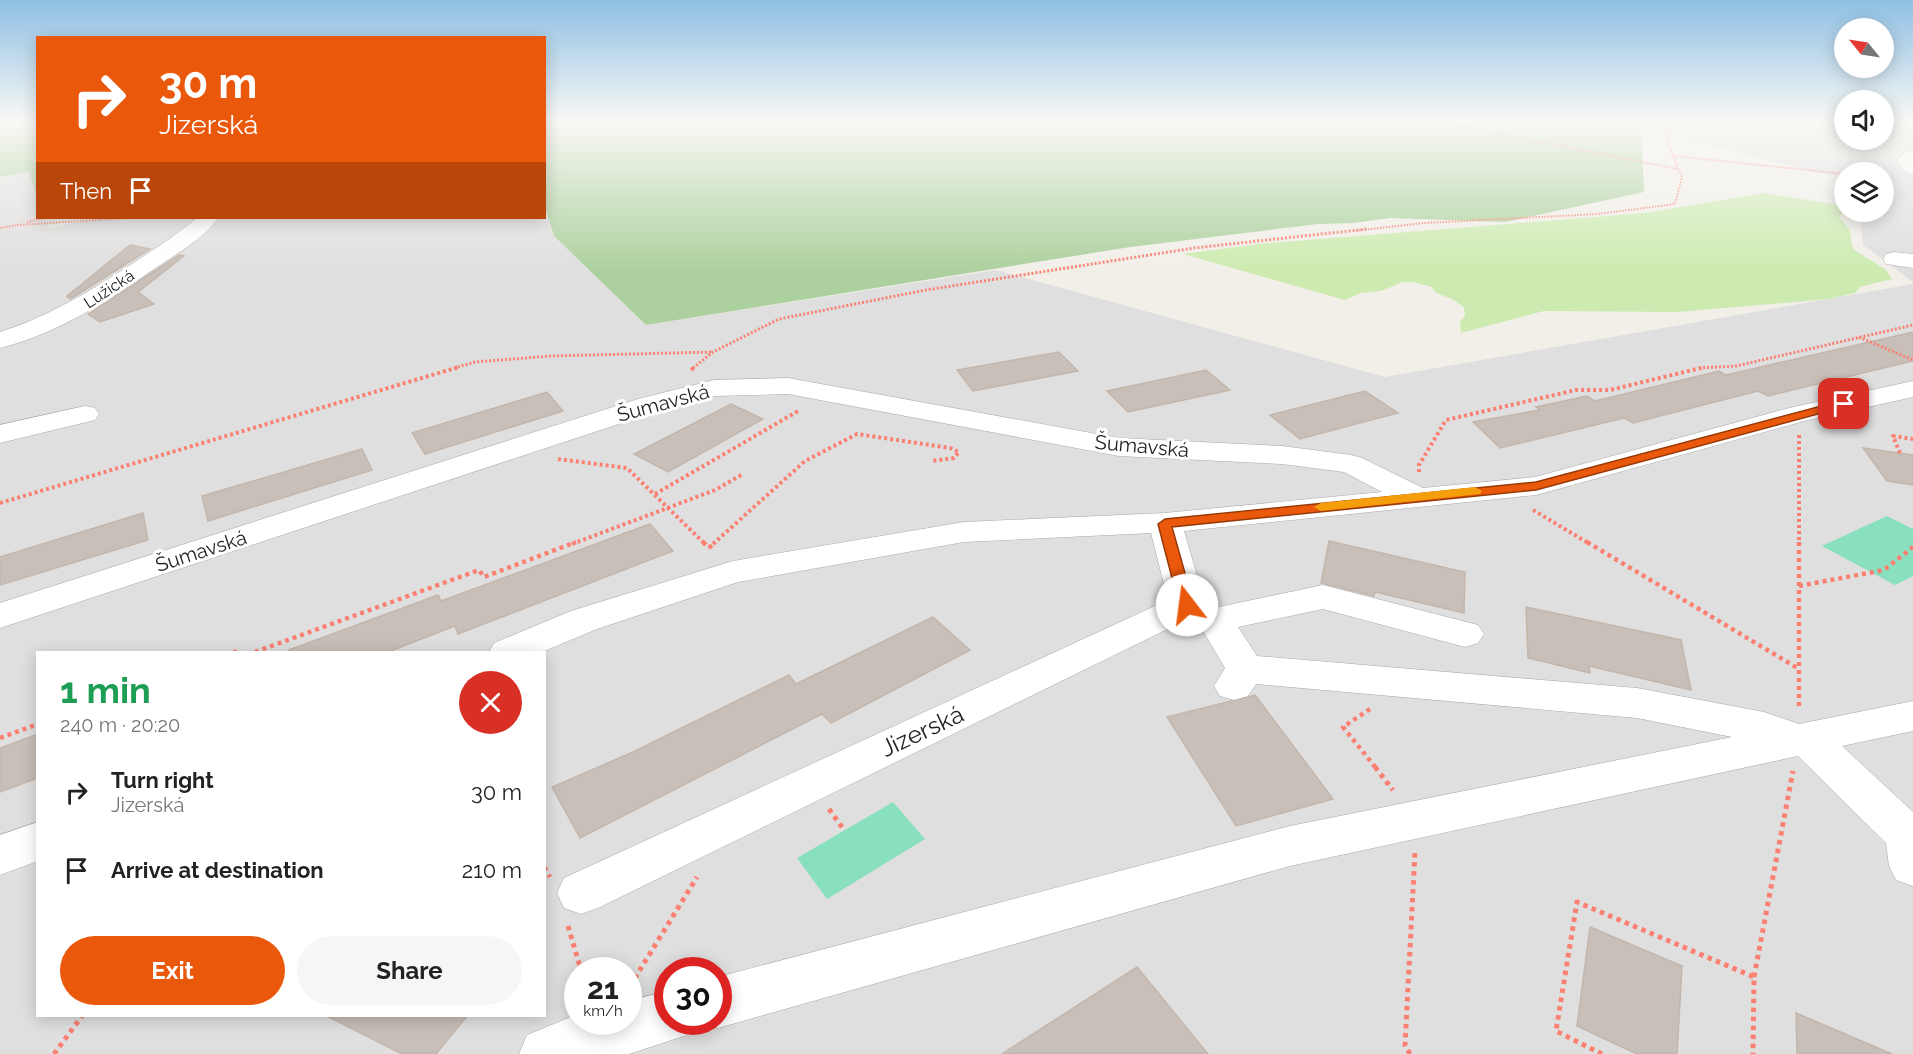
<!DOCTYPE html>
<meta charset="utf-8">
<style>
:root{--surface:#fff;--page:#f6f6f6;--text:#222;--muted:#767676;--accent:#ea580c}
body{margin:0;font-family:Raleway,sans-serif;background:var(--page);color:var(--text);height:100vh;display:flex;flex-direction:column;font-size:22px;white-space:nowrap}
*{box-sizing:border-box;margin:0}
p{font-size:20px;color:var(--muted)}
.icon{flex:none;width:33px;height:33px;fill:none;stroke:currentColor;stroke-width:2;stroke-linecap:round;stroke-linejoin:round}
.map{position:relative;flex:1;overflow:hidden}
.side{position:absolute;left:36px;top:651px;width:510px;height:366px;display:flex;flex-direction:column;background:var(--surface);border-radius:0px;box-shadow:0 3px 15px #0003}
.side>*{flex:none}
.top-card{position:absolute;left:36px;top:36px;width:510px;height:183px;border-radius:0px;box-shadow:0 3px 15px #0003;background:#ea580c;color:#fff;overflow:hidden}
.needle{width:39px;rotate:300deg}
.fabs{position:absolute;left:1834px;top:18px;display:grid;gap:12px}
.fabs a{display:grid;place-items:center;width:60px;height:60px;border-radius:50%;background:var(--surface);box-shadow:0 3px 15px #0003;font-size:30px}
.speed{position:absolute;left:564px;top:957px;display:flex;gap:12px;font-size:30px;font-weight:700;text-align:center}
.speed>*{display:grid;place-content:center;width:78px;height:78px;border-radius:50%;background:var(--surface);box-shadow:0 3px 15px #0003;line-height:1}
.speed small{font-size:15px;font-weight:400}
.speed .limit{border:9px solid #d22;background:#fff;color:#111}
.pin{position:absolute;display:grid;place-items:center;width:51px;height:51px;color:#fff;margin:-26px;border-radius:12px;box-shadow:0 3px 9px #0006}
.me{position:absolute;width:66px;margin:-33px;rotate:345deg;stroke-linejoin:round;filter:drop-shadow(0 0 4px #0008)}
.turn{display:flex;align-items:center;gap:21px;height:126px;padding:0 24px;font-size:27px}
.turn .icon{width:78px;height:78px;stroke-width:2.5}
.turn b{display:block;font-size:42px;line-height:51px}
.then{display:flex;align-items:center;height:57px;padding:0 24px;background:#0003;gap:12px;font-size:22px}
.round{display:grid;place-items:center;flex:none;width:63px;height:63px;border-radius:32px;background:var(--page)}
.head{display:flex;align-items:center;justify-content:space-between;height:102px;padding:0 24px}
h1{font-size:36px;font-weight:700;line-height:45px;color:#1e9e55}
.action{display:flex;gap:12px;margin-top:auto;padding:12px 24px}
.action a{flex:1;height:69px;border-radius:36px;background:var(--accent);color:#fff;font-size:24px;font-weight:700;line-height:69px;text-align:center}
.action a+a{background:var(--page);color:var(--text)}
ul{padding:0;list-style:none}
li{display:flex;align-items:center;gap:18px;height:78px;padding:0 24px}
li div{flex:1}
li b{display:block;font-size:22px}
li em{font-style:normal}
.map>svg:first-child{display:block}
.residential{fill:#e0dfdf;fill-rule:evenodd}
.grass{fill:#cdebb0}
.forest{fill:#add19e}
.pitch{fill:#88e0be}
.building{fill:#c7bfb8;stroke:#c4b6ab;stroke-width:1.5}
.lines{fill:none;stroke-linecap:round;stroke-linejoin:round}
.minor-casing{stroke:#a9a9a9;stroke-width:1}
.path-far4{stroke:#fa8072;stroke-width:2;stroke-dasharray:1.5 1.5;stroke-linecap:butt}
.path-far3{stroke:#fa8072;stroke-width:3;stroke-dasharray:2 2;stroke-linecap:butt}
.path-far2{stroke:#fa8072;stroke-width:4;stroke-dasharray:3 3;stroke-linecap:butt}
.path-far1{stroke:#fa8072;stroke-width:4.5;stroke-dasharray:4 4;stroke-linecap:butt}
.path{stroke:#fa8072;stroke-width:5;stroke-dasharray:4.5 4.5;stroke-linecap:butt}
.minor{fill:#fff;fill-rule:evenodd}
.route{fill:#ea580c;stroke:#983908;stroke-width:1.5}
.slow{fill:#f59e0b}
.labels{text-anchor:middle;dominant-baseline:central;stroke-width:6;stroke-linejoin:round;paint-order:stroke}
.far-street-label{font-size:16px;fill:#222;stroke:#fff}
.street-label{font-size:20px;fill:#222;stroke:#fff}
.near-street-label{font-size:24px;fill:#222;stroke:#fff}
</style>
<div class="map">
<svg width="1913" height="1054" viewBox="0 0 1913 1054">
<rect width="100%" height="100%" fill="#f2efe9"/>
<g class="residential">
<path d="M1641,122H1845V140H1884V122H1913V282L1863,245L1860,212H1884V172H1845V179L1641,129Z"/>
<path d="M29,172L37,196L38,218H45L49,228L99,218H544L545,207L554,236L646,325L996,270L1385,377L1913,284V1054H0V176ZM38,652H544V1016H38ZM578,970H628V1022H578ZM668,970H718V1022H668Z"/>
</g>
<path class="grass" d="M1764,193L1845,206V211L1839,217L1849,228L1853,249L1886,270L1892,279L1860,287L1855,293L1829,299L1678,312L1544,311L1461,333L1460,322L1465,315L1464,307L1452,299L1436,293L1432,287L1413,282H1403L1381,291L1361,293L1345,300L1183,254L1259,244L1644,213Z"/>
<g class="forest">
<path d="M0,122H37V196L29,172L0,177Z"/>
<path d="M545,122H1641L1644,192L1505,222L1390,218L1354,223L1318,224L1130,247L646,325L554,236L545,207Z"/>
</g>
<g class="pitch">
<path d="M1887,516L1913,529V576L1895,585L1822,546Z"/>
<path d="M893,802L925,839L827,899L797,858Z"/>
</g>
<g class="building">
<path d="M130,245L150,249L83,291L70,299L67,296Z"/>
<path d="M179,255L184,256L138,292L154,304L100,322L88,314Z"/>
<path d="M1913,332V361L1768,396L1758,391L1633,423L1624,418L1500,448L1473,422L1540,410L1536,407L1587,396L1595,401L1719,371L1726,375Z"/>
<path d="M1059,352L1078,371L973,391L957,370Z"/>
<path d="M1206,370L1230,390L1128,412L1107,391Z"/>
<path d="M1365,391L1398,413L1300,439L1270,415Z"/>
<path d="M547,392L563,411L425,454L412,433Z"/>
<path d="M731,404L763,419L668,472L634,454Z"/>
<path d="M1863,448L1913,455V485L1887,481Z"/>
<path d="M362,449L372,470L208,521L202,496Z"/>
<path d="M143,513L148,540L0,585V557Z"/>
<path d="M650,524L673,551L458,634L455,626L388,652H290L289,650L438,595L441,601Z"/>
<path d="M1329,541L1465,572L1464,613L1375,592L1374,596L1321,583Z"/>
<path d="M1526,607L1681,640L1691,690L1589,666L1590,673L1528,658Z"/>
<path d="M933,617L970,650L831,723L822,714L580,838L552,787L633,752L789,675L796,684Z"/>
<path d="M1255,695L1333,799L1236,826L1167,717Z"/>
<path d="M38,734V778L0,792V748Z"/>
<path d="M1590,927L1682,966L1677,1054H1637L1577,1026Z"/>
<path d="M1137,967L1208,1054H1002Z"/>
<path d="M1796,1013L1892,1054H1797Z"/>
<path d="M327,1016H467L436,1054H402Z"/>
</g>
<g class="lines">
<defs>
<g id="minor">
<path d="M1796,122L1794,125L1774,131L1766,126L1769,122Z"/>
<path d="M1913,150V174L1907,173L1897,160L1907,151Z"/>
<path d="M197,218H218C205,237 180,252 160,265C110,299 60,333 0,348V332C48,317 90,291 132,264C154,249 177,235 197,218Z"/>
<path d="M1894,252L1913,254V268L1886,264L1883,259L1886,254Z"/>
<path d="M788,378L1119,438L1282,446L1351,455L1362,458L1423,488L1535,477L1789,408L1913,381V397L1804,421L1536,495L1184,531L1204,600L1219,607L1323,585L1478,625L1484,634L1478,643L1465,647L1323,609L1238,627L1257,656L1637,688L1764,712L1799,724L1913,701V731L1842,746L1913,812V886L1896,880L1889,866L1886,843L1798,756L1290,866L718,1028L701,1022H718V977L1290,826L1732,737L1637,718L1256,684L1248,696L1234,700L1220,696L1214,686L1225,668L1202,629L1186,620L598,908L581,914L564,908L557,893L564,878L1168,600L1151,533L964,542L738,582L597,629L542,652H489L494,643L571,611L733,561L964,522L1165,513L1382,492L1344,472L1282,464L1119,456L788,394L715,396L658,411L0,628V603L638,399L714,380Z"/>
<path d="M85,406L95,408L99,414L95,420L0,443V425Z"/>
<path d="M38,822V861L0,875V835Z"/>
<path d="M668,991V1022H693L687,1035L629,1054H519L527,1035L578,1014V1022H628V1001Z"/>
</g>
</defs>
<use href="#minor" class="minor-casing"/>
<g class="path-far4">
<path d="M1437,122L1678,169"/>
<path d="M1608,122L1635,125L1668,122"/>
<path d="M0,124L9,122"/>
<path d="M1674,156L1845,174"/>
<path d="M27,222L44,218"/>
<path d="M17,225L129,218"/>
<path d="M0,228L17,225"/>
<path d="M1353,231L1424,223L1598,214L1675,204L1682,177L1668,144L1667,124"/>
</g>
<g class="path-far3">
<path d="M1859,337L1913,360"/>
<path d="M454,368L475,362L551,356L713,352"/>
<path d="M693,368L713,352L779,319L926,290L1194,248L1367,229"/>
<path d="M1699,368L1736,366L1913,325"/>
</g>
<g class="path-far2">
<path d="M691,370L695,367"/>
<path d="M1799,435V544"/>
<path d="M1900,453L1893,436L1913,439"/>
<path d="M558,459L627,468L705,544"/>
<path d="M1419,472V465L1446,420L1576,390H1610L1705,367"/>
<path d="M655,494L800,410"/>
<path d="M0,503L459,367"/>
<path d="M1533,510L1590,544"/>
<path d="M572,544L715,490L743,474"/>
<path d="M713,544L805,461L857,434L950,448L959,452L954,458L931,461"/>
</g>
<g class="path-far1">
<path d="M703,542L709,548"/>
<path d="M1587,542L1799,669"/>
<path d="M1799,542V710"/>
<path d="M709,548L715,542"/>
<path d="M1799,586L1884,570L1913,547"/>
<path d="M233,652H238"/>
<path d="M255,652L479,570L484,577L576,542"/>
<path d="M1370,709L1343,727L1376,768"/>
<path d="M0,738L38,724"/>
</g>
<g class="path">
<path d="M1375,767L1393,790"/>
<path d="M829,809L844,830"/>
<path d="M544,867L550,877"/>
<path d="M568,926L581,970"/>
<path d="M1754,977L1793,771"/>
<path d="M630,986L697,877"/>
<path d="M54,1054L82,1016"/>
<path d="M1410,1054L1405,1045L1415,852"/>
<path d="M1602,1054L1556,1031L1577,902L1754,977L1753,1054"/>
</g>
<use href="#minor" class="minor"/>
</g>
<linearGradient id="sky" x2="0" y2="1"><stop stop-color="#8fc0e4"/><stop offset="0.45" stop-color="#f9f8f5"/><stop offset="1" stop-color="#f9f8f5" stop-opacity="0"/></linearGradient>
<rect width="1913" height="270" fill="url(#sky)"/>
<path class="route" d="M1844,400L1848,401V406L1536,490L1172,527L1194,605L1187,610L1179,605L1158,524L1165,519L1536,482Z"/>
<path class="slow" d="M1475,487L1482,491L1480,494L1321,511L1314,507L1321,503Z"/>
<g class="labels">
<g class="far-street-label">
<text transform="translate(109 289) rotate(-33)">Lužická</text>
</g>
<g class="street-label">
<text transform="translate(663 403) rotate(-15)">Šumavská</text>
<text transform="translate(1142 446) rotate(5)">Šumavská</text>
<text transform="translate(201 551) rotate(-18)">Šumavská</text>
</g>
<g class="near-street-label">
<text transform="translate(922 731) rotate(-25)">Jizerská</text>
</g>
</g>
</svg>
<div class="fabs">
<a><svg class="needle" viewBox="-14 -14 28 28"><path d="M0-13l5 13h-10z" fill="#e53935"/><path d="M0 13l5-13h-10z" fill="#767676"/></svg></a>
<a><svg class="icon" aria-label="sound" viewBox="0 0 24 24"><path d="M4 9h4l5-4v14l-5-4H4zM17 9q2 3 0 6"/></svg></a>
<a><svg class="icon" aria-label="layers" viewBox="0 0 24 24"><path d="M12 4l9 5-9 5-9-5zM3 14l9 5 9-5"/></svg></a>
</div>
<div class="speed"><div>21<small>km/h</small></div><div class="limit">30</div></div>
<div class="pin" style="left:1844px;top:404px;background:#d93025"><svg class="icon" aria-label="arrive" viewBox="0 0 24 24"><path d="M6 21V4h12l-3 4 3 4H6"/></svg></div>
<svg class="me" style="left:1187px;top:605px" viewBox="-20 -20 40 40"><circle r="19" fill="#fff"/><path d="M0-13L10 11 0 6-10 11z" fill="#ea580c"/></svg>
<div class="top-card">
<div class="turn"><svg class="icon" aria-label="right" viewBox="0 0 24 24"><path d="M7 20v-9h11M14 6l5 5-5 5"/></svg><div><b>30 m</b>Jizerská</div></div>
<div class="then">Then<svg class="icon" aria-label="arrive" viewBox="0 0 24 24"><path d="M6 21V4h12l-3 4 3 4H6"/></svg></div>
</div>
<section class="side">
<div class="head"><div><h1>1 min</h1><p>240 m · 20:20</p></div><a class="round" style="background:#d93025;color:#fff"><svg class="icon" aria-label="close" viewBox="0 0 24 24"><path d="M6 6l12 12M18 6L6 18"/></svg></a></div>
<ul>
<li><svg class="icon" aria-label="right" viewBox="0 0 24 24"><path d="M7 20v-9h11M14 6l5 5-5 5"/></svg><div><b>Turn right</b><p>Jizerská</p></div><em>30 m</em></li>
<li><svg class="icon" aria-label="arrive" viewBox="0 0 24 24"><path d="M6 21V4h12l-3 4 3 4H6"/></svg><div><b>Arrive at destination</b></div><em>210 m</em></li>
</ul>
<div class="action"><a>Exit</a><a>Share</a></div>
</section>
</div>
